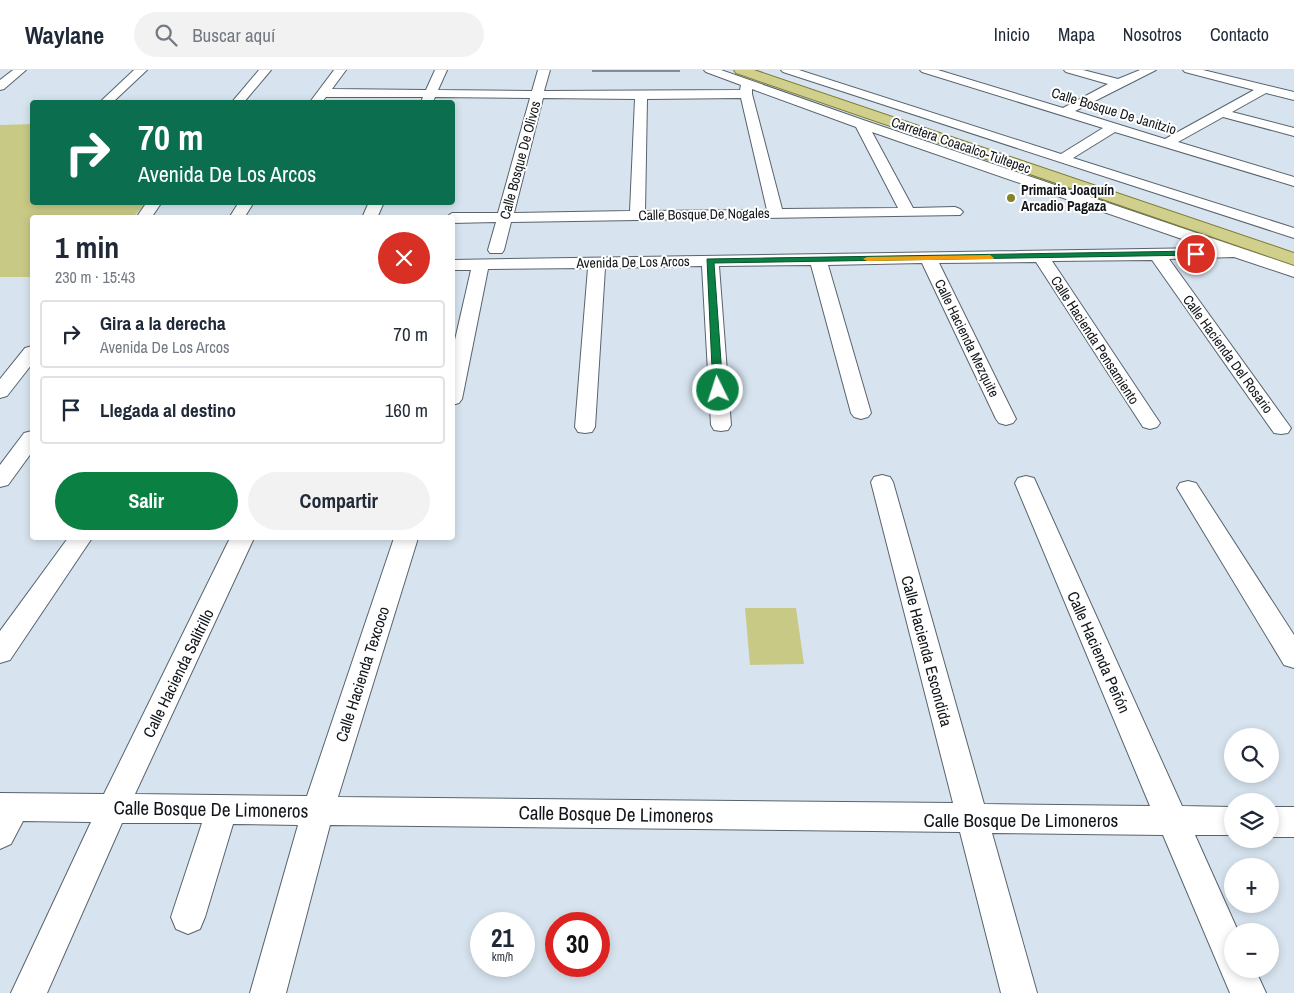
<!DOCTYPE html>
<html lang="es">
<meta charset="utf-8">
<style>
:root{--surface:#fff;--page:#f2f2f3;--text:#1f2937;--muted:#747a83;--line:#e0e1e3;--accent:#0b8043}
body{margin:0;font-family:"Archivo Narrow",sans-serif;background:var(--page);color:var(--text);height:100vh;display:flex;flex-direction:column;font-size:19px;white-space:nowrap}
*{box-sizing:border-box;margin:0}
p{font-size:16px;color:var(--muted)}
.icon{flex:none;width:28px;height:28px;fill:none;stroke:currentColor;stroke-width:2;stroke-linecap:round;stroke-linejoin:round}
.map{position:relative;flex:1;overflow:hidden}
.side{position:absolute;left:30px;top:145px;width:425px;height:325px;display:flex;flex-direction:column;background:var(--surface);border-radius:5px;box-shadow:0 2px 8px #0003}
.side>*{flex:none}
.hud{position:absolute;left:30px;top:30px;width:425px;height:105px;border-radius:5px;box-shadow:0 2px 8px #0003;background:#0b6e4f;color:#fff;overflow:hidden}
.tools{position:absolute;left:1224px;top:658px;display:grid;gap:10px}
.tools a{display:grid;place-items:center;width:55px;height:55px;border-radius:50%;background:var(--surface);box-shadow:0 2px 8px #0003;font-size:25px}
.speed{position:absolute;left:470px;top:842px;display:flex;gap:10px;font-size:25px;font-weight:700;text-align:center}
.speed>*{display:grid;place-content:center;width:65px;height:65px;border-radius:50%;background:var(--surface);box-shadow:0 2px 8px #0003;line-height:1}
.speed small{font-size:12px;font-weight:400}
.speed .limit{border:8px solid #d22;background:#fff;color:#111}
.pin{position:absolute;display:grid;place-items:center;width:42px;height:42px;color:#fff;margin:-21px;border:2px solid #fff;border-radius:50%;box-shadow:0 1px 5px #0007}
.me{position:absolute;width:55px;margin:-28px;rotate:356deg;stroke-linejoin:round;filter:drop-shadow(0 0 4px #0008)}
.turn{display:flex;align-items:center;gap:18px;height:105px;padding:0 25px;font-size:22px}
.turn .icon{width:65px;height:65px;stroke-width:2.5}
.turn b{display:block;font-size:35px;line-height:42px}
.round{display:grid;place-items:center;flex:none;width:52px;height:52px;border-radius:26px;background:var(--page)}
.headline{display:flex;align-items:center;justify-content:space-between;height:85px;padding:0 25px}
h1{font-size:30px;font-weight:800;line-height:38px}
.action{display:flex;gap:10px;margin-top:auto;padding:10px 25px}
.action a{flex:1;height:58px;border-radius:30px;background:var(--accent);color:#fff;font-size:20px;font-weight:800;line-height:58px;text-align:center}
.action a+a{background:var(--page);color:var(--text)}
ul{padding:0;list-style:none}
li{display:flex;align-items:center;gap:15px;height:68px;margin:0 10px 8px;padding:0 15px;border:2px solid var(--line);border-radius:5px}
li div{flex:1}
li b{display:block;font-size:19px}
li em{font-style:normal}
header{display:flex;align-items:center;gap:30px;box-sizing:border-box;height:70px;padding:0 25px;background:var(--surface);border-bottom:1px solid var(--line)}
header strong{font-size:24px}
nav{display:flex;gap:28px;margin-inline-start:auto;font-size:18px}
.search{width:350px;height:45px;background:var(--page);display:flex;align-items:center;gap:12px;box-sizing:border-box;padding:0 18px;border-radius:28px;color:var(--muted);font-size:19px}
.map>svg:first-child{display:block}
.green{fill:#c9c986}
.lines{fill:none;stroke-linecap:round;stroke-linejoin:round}
.minor-casing{stroke:#58636d;stroke-width:2}
.primary-casing{stroke:#797931;stroke-width:2}
.minor{fill:#fff;fill-rule:evenodd}
.primary{fill:#d0cf8b;fill-rule:evenodd}
.wall{fill:#838d96}
.route{fill:#0b8043;stroke:#07532c}
.slow{fill:#f59e0b}
.poi-dot{fill:#84822b;stroke:#fff;stroke-width:2}
.labels{text-anchor:middle;dominant-baseline:central;stroke-width:4;stroke-linejoin:round;paint-order:stroke}
.far-street-label{font-size:14px;fill:#12161a;stroke:#fff}
.far-poi-label{font-size:14px;font-weight:bold;fill:#12161a;stroke:#fff;text-anchor:start}
.street-label{font-size:16px;fill:#12161a;stroke:#fff}
.near-street-label{font-size:19px;fill:#12161a;stroke:#fff}
</style>
<header>
<strong>Waylane</strong>
<div class="search"><svg class="icon" aria-label="search" viewBox="0 0 24 24"><circle cx="10" cy="10" r="6"/><path d="M15 15l6 6"/></svg>Buscar aquí</div>
<nav><a>Inicio</a><a>Mapa</a><a>Nosotros</a><a>Contacto</a></nav>
</header>
<div class="map">
<svg width="1294" height="923" viewBox="0 0 1294 923">
<rect width="100%" height="100%" fill="#d7e4ef"/>
<g class="green">
<path d="M32,54V132L146,133L133,147L32,148V207H0V55Z"/>
<path d="M745,538H796L804,594L750,595Z"/>
</g>
<g class="lines">
<defs>
<g id="minor">
<path d="M13,0H26L4,19L0,20V10Z"/>
<path d="M134,0H147L113,32H100Z"/>
<path d="M259,0H271L244,32H232Z"/>
<path d="M334,0H346L332,19L426,20L435,0H447L438,20L532,21L538,0H550L544,21L740,20L741,15L706,2L704,0H721L866,51L1294,196V207L1234,187L1169,189L1291,358L1288,363L1281,364L1274,363L1152,190L1052,191L1160,353L1157,357L1150,359L1143,357L1036,192L939,193L1016,349L1013,353L1006,355L999,353L996,349L922,193L828,195L871,343L868,347L861,349L854,347L851,343L811,195L719,196L731,355L728,360L721,361L714,360L711,355L702,196L605,198L595,357L592,362L585,363L578,362L575,357L588,198L488,199L462,329L459,333L452,335V283L471,200H452V190L1208,178L872,62L913,138L955,137L960,139L963,142L960,145L511,152L504,180L502,183H490L488,180L496,152L452,153V148H445L452,143H498L530,28L435,27L433,32H421L423,27H326L322,32H310ZM752,19L856,57L898,138L782,139L752,24ZM543,28L635,29L630,141L514,143ZM741,28L767,140L645,141L647,29Z"/>
<path d="M781,0H799L1061,84L1103,58L922,2L920,0H938L1063,38L1108,14L1066,2L1064,0H1083L1118,9L1140,0H1156L1075,41L1165,69L1254,20L1185,2L1183,0H1203L1294,22V30L1266,23L1232,42L1294,58V66L1223,47L1178,72L1294,107V116L1115,62L1073,88L1294,158V168L783,2Z"/>
<path d="M147,132H162L151,148H136Z"/>
<path d="M239,132H254L244,148H229Z"/>
<path d="M369,132H384L377,148H362Z"/>
<path d="M32,276V294L7,326L0,328V309L25,278Z"/>
<path d="M32,361V382L8,415L0,417V395L24,363Z"/>
<path d="M882,405L890,407L893,412L984,734L1150,736L1015,413L1018,408L1026,406L1034,408L1182,736L1232,737V765H1195L1238,861H1232V899H1255L1266,923H1230L1163,765L992,763L1037,923H1001L960,762L330,755L286,923H250L298,755L233,754L205,847L200,859L188,864L176,859L171,847L202,753H122L47,923H11L91,752L23,751L11,774L0,779V723L104,724L230,468H254L135,724L307,726L394,468H418L338,727L953,733L871,412L874,407Z"/>
<path d="M1188,411L1196,413L1294,565V598L1284,595L1177,418L1180,413Z"/>
<path d="M68,468H92L10,590L0,593V561Z"/>
<rect x="1270" y="737" width="24" height="30"/>
</g>
<path id="primary" d="M734,0H754L1294,183V195L736,3Z"/>
</defs>
<use href="#minor" class="minor-casing"/>
<use href="#primary" class="primary-casing"/>
<use href="#minor" class="minor"/>
<use href="#primary" class="primary"/>
</g>
<rect class="wall" x="592" y="0" width="88" height="2"/>
<path class="route" d="M1196,181L1200,184L1198,185L714,193L723,320L718,323L713,320L707,189Z"/>
<path class="slow" d="M990,185L994,188L993,189L867,191L863,189L867,187Z"/>
<circle class="poi-dot" cx="1011" cy="128" r="5"/>
<g class="labels">
<g class="far-street-label">
<text transform="translate(1114 41) rotate(17)">Calle Bosque De Janitzio</text>
<text transform="translate(961 75) rotate(19)">Carretera Coacalco-Tultepec</text>
<text transform="translate(520 90) rotate(-75)">Calle Bosque De Olivos</text>
<text transform="translate(704 144) rotate(-1)">Calle Bosque De Nogales</text>
<text transform="translate(633 192) rotate(-1)">Avenida De Los Arcos</text>
<text transform="translate(967 268) rotate(64)">Calle Hacienda Mezquite</text>
<text transform="translate(1095 270) rotate(57)">Calle Hacienda Pensamiento</text>
<text transform="translate(1228 284) rotate(54)">Calle Hacienda Del Rosario</text>
</g>
<g class="far-poi-label">
<text x="1021" y="120">Primaria Joaquín<tspan x="1021" dy="16">Arcadio Pagaza</tspan></text>
</g>
<g class="street-label">
<text transform="translate(927 581) rotate(75)">Calle Hacienda Escondida</text>
<text transform="translate(1099 582) rotate(66)">Calle Hacienda Peñón</text>
<text transform="translate(178 603) rotate(-64)">Calle Hacienda Salitrillo</text>
<text transform="translate(362 604) rotate(-72)">Calle Hacienda Texcoco</text>
</g>
<g class="near-street-label">
<text transform="translate(211 739) rotate(1)">Calle Bosque De Limoneros</text>
<text transform="translate(616 744) rotate(1)">Calle Bosque De Limoneros</text>
<text x="1021" y="750">Calle Bosque De Limoneros</text>
</g>
</g>
</svg>
<div class="tools">
<a><svg class="icon" aria-label="search" viewBox="0 0 24 24"><circle cx="10" cy="10" r="6"/><path d="M15 15l6 6"/></svg></a>
<a><svg class="icon" aria-label="layers" viewBox="0 0 24 24"><path d="M12 4l9 5-9 5-9-5zM3 14l9 5 9-5"/></svg></a>
<a>+</a>
<a>−</a>
</div>
<div class="speed"><div>21<small>km/h</small></div><div class="limit">30</div></div>
<div class="pin" style="left:1196px;top:184px;background:#d93025"><svg class="icon" aria-label="arrive" viewBox="0 0 24 24"><path d="M6 21V4h12l-3 4 3 4H6"/></svg></div>
<svg class="me" style="left:718px;top:320px" viewBox="-20 -20 40 40"><circle r="17" fill="#0b8043" stroke="#fff" stroke-width="3"/><path d="M0-11L8 9 0 5-8 9z" fill="#fff"/></svg>
<div class="hud">
<div class="turn"><svg class="icon" aria-label="right" viewBox="0 0 24 24"><path d="M7 20v-9h11M14 6l5 5-5 5"/></svg><div><b>70 m</b>Avenida De Los Arcos</div></div>
</div>
<section class="side">
<div class="headline"><div><h1>1 min</h1><p>230 m · 15:43</p></div><a class="round" style="background:#d93025;color:#fff"><svg class="icon" aria-label="close" viewBox="0 0 24 24"><path d="M6 6l12 12M18 6L6 18"/></svg></a></div>
<ul>
<li><svg class="icon" aria-label="right" viewBox="0 0 24 24"><path d="M7 20v-9h11M14 6l5 5-5 5"/></svg><div><b>Gira a la derecha</b><p>Avenida De Los Arcos</p></div><em>70 m</em></li>
<li><svg class="icon" aria-label="arrive" viewBox="0 0 24 24"><path d="M6 21V4h12l-3 4 3 4H6"/></svg><div><b>Llegada al destino</b></div><em>160 m</em></li>
</ul>
<div class="action"><a>Salir</a><a>Compartir</a></div>
</section>
</div>
